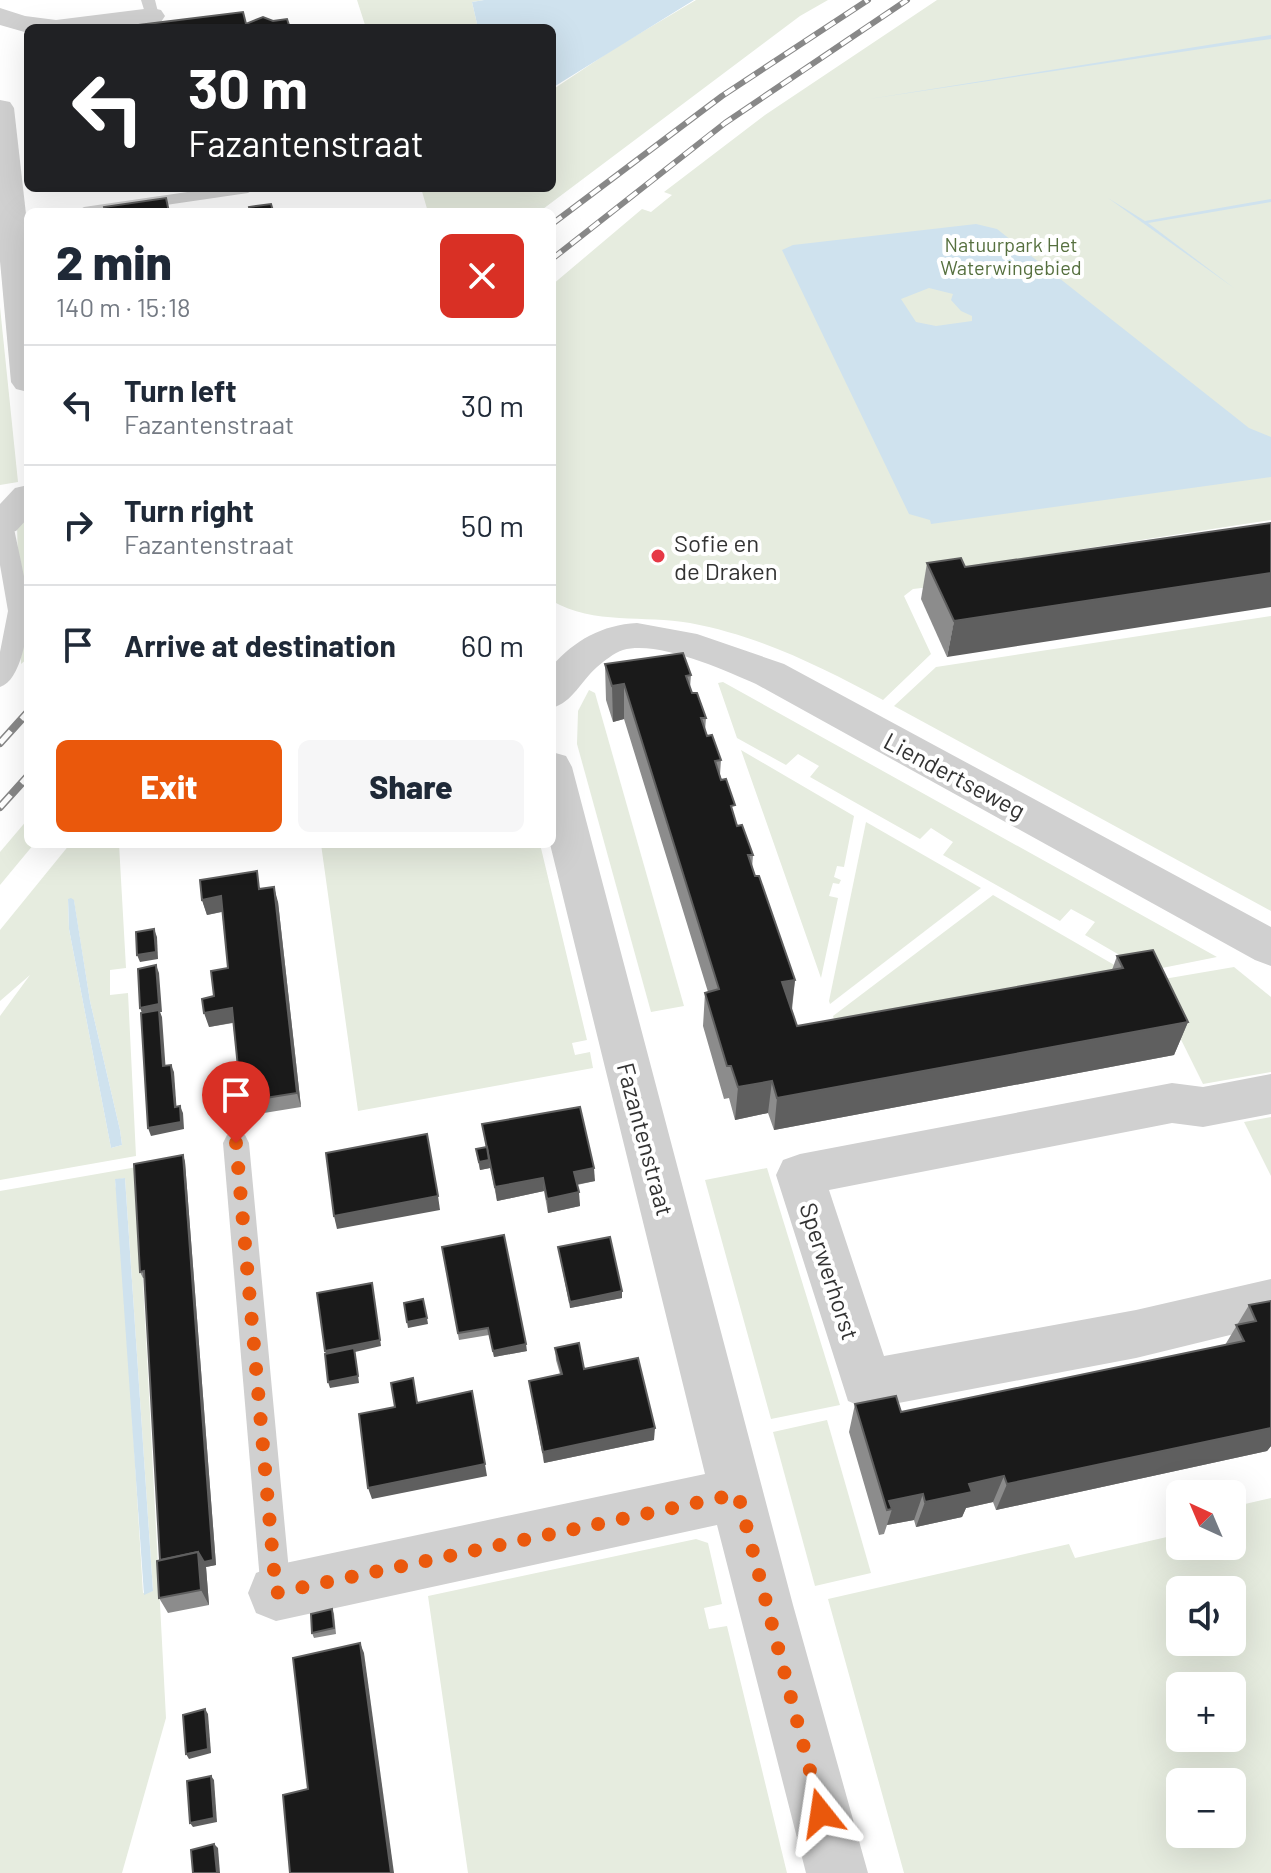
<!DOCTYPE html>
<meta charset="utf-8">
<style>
:root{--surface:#fff;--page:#f6f6f7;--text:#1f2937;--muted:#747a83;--line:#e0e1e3;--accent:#ea580c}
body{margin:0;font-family:Barlow,sans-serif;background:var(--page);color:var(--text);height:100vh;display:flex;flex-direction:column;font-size:30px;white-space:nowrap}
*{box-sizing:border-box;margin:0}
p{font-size:26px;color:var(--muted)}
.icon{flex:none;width:44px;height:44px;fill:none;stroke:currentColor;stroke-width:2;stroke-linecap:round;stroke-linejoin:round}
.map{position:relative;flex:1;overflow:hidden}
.side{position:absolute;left:24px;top:208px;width:532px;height:640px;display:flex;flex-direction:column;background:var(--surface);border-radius:12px;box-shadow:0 8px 32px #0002}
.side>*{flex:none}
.hud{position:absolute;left:24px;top:24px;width:532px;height:168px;border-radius:12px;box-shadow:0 8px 32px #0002;background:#202124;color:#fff;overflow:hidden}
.needle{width:52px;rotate:316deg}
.buttons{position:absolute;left:1166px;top:1480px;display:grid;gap:16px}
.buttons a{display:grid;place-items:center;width:80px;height:80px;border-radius:12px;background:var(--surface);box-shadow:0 8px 32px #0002;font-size:40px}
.pin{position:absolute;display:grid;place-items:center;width:68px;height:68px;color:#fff;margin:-82px -34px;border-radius:50% 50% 50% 0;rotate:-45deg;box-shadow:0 0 8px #0007}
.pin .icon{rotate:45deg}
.me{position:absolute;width:88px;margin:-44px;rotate:345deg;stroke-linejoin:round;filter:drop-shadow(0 0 6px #0008)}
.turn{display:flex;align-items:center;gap:28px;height:168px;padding:0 32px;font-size:36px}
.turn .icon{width:104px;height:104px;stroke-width:2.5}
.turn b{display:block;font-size:56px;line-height:68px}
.round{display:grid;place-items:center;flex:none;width:84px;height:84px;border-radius:12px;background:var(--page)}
.overview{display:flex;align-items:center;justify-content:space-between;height:136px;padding:0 32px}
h1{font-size:48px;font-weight:800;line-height:60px}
.button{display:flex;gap:16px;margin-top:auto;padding:16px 32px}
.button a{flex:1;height:92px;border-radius:12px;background:var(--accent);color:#fff;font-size:32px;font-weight:800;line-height:92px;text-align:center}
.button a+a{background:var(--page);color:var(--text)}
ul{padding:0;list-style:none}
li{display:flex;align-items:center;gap:24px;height:120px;padding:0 32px;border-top:2px solid var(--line)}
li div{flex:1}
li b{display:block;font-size:30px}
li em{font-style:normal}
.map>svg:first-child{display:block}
.green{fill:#e6ecdf;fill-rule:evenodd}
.water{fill:#cfe2ee;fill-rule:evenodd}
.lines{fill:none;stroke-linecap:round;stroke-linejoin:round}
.service{fill:#d0d0d0;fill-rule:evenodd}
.minor{fill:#d0d0d0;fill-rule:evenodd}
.rail-far1-casing{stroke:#888;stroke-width:6}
.rail-casing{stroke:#888;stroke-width:8}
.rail-far1{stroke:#fff;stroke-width:4;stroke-dasharray:12;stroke-linecap:butt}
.rail{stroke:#fff;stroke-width:5;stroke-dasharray:16;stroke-linecap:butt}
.wall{fill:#8c8c8c}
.shaded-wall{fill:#5f5f5f}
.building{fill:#1a1a1a;stroke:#5f5f5f;stroke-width:2}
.route{stroke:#ea580c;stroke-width:14;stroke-dasharray:0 25.2}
.poi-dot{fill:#e63946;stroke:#fff;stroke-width:3}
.labels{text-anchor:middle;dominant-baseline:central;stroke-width:8;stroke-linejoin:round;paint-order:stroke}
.far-park-label{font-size:20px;fill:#56703f;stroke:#fff}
.poi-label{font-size:24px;fill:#333;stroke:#fff;text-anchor:start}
.street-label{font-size:24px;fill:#333;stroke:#fff}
</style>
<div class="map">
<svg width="1271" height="1873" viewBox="0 0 1271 1873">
<rect width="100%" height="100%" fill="#fff"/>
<g class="green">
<path d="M357,0H484L472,2L478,28H366Z"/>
<path d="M696,0H828L800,16L539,212H428L421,188H552V90L615,48Z"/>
<path d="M937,0H1271V520L1030,557L1033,563L947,585L913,589L904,596L931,654L883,700C821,667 760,636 690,623C644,615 594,625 552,601V285L642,209L651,212L672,195L664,192L765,115Z"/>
<path d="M0,307L18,482L0,485Z"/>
<path d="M28,516V658L21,664L17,525Z"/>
<path d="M1271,616V911L894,706L936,667Z"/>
<path d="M723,682L1217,957L1147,971L1085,935L1095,922L1071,909L1060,921L943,855L953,842L931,828L920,839L810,777L819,766L798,754L786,765L737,738L718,683Z"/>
<path d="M589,690L595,693L684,1006L651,1012L577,744L578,711Z"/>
<path d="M741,750L854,816L844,867L837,866L834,877L841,880L839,884L833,883L829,896L838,898L821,978Z"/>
<path d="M28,819V844H34L0,885V852Z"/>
<path d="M866,822L981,888L830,1004L829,1001Z"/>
<path d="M70,844H119L126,968L110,970V995L128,993L136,1156L0,1180V1016L30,975L0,1001V930ZM68,900L74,901L90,1001L120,1130L122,1145L111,1148L69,929Z"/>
<path d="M321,844H540L587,1040L572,1043L575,1055L590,1052L593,1068L358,1111Z"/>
<path d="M993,895L1130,974L836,1026L833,1016Z"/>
<path d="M1234,967L1271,997V1072L1203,1084L1152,981Z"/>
<path d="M1271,1117V1176L1244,1122Z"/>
<path d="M137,1167L166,1718L122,1873H0V1191ZM125,1178L153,1591L143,1593L121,1233L115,1180Z"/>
<path d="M767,1168L840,1405L771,1419L705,1180Z"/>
<path d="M827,1420L871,1573L815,1586L773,1432Z"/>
<path d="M1271,1498V1873H904L828,1599L1069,1544L1075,1558L1180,1534V1546H1232V1507ZM1180,1590H1232V1642H1180ZM1180,1686H1232V1738H1180ZM1180,1782H1232V1834H1180Z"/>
<path d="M696,1539L708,1543L722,1604L704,1608L709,1629L727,1626L787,1873H468L428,1596Z"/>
</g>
<g class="water">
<path d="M484,0H694L552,88V28H478L472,2Z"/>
<path d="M1271,35V39L1234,44L869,99Z"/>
<path d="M1108,198L1145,221L1271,199V202L1148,223L1234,288Z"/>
<path d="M976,224L997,229L1249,428L1271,437V477L931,524L930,520L909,514L782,250L793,245ZM929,288L953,294L951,300L961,311L972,316V321L936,326L916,322L901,299Z"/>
<path d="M71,898L74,900L90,1001L120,1130L122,1145L111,1148L69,929L68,899Z"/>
<path d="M125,1178L153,1591L144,1595L115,1179Z"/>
</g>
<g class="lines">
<g class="service">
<path d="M141,0H155L159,16L157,19H147Z"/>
<path d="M215,188H256L248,193L118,212H76L84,207Z"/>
<path d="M0,517L10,518L13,523C18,551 27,581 28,610C29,630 21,681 0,687V652L8,611L0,565Z"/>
<path d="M236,1132L245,1135L249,1143L291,1593L287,1604L276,1608L265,1604L261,1593L223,1143L227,1135Z"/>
</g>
<g class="minor">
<path d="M0,8L25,16L56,20L152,8L161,10L165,16L161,22L127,28H28V33L0,25Z"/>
<path d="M0,100L10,102L14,108L28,232V392L16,389L11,382L0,261Z"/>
<path d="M28,485V518L16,531L0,534V504L15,488Z"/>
<path d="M637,623L697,634L784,664L1271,927V966L1255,960L756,684C724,670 658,640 623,650C614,653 604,661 597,667C581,681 573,702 552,708V666C575,640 602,625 637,623Z"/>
<path d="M552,752L566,756L572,767L793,1605L868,1873H806L717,1525L276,1621L256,1613L248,1593L256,1573L276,1565L705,1474L550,844Z"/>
<path d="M1271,1074V1114L1203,1127L1172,1123L829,1190L884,1356L1136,1310L1271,1279V1325L1136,1358L867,1409L848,1401L776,1175L783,1160L800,1154L1172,1083L1203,1087Z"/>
</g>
<defs>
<g id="rail-far1">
<path d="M552,224L722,96L868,0"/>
<path d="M552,259L725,123L907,0"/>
</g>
<g id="rail">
<path d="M0,743L28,712"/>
<path d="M0,807L28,776"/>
</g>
</defs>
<use href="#rail-far1" class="rail-far1-casing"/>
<use href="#rail" class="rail-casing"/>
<use href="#rail-far1" class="rail-far1"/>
<use href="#rail" class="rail"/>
</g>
<g class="wall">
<path d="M927,563L965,567L947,657L921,599Z"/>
<path d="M605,664L691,675L690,688L706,718L705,731L707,736L721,760L720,775L737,826L753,855L752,869L795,980L792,1010L797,1026L1112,970L1117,956L1188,1022L1174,1055L774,1130L768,1113L735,1120L729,1098L724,1099L703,1026L705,993L708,992L624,719L613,722L606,700Z"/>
<path d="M261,889L278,902L301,1107L264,1113L259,1099L244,1101L240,1087L233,1023L209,1027L214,996L228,968L222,912L207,915L202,900Z"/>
<path d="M482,1124L595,1181L577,1185L580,1206L548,1213L544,1191L497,1201L490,1165V1168L480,1170L477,1156L476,1149L486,1147Z"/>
<path d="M183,1155L185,1162L216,1565L206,1567L209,1605L168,1613L159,1598L160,1560L158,1518L145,1278H143L140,1272Z"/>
<path d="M442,1247L527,1351L494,1357L489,1335L459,1340Z"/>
<path d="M558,1247L622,1291V1298L570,1308Z"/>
<path d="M1271,1301V1446L1267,1451L996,1510L993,1502L966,1508L962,1517L916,1527L914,1520L887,1525L884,1534L879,1535L849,1432L855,1404L901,1412L1225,1345L1249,1305Z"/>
<path d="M555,1348L584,1369L654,1440L544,1463L529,1381L560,1374L556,1360Z"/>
<path d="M332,1609L334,1614L336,1634L314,1638L312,1633Z"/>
</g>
<g class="shaded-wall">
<path d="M101,188H116V190L102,191Z"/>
<path d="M1271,573V607L947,657L954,621Z"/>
<path d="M624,684V719L613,722L612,686Z"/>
<path d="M274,887L278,902L301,1107L297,1093Z"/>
<path d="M221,896L225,911L207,915L202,900Z"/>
<path d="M154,929L157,937L158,959L140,962L137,955Z"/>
<path d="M156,965L159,973L162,1012H160L162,1017L166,1073L140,1008Z"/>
<path d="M795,980L791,1013L782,982Z"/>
<path d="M232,1008L236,1022L209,1027L204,1013Z"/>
<path d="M1188,1022L1174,1055L774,1130L777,1098Z"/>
<path d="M171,1065L174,1072L177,1114L175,1107Z"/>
<path d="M772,1081L768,1113L735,1120L738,1087Z"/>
<path d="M180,1106L183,1113L184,1129L151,1136L148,1128Z"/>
<path d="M183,1155L185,1162L216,1565L206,1567L209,1605L201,1590L199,1569Z"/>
<path d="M489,1160L490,1168L480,1170L479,1162Z"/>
<path d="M594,1168L595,1181L574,1185V1172Z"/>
<path d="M543,1178L544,1191L497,1201L495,1187Z"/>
<path d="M579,1192L580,1206L548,1213L547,1199Z"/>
<path d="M438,1196L440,1210L337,1229L334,1216Z"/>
<path d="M372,1283L381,1346L355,1352L359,1383L330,1388L328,1382L327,1358L325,1351Z"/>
<path d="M622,1291V1298L570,1308V1302Z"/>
<path d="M427,1318L428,1324L408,1328L407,1322Z"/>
<path d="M526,1344L527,1351L494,1357L493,1351Z"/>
<path d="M1271,1420V1446L1267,1451L996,1510L1007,1484Z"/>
<path d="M655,1428L654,1440L544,1463L543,1452Z"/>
<path d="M485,1464L487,1476L372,1499L368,1488Z"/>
<path d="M1004,1476L993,1502L966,1508L962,1517L916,1527L925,1502L969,1484Z"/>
<path d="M923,1494L914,1520L887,1525L892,1509L889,1501Z"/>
<path d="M360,1643L364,1653L394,1873H391Z"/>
<path d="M205,1709L208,1714L211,1753L189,1759L186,1754Z"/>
<path d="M211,1776L214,1780L217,1822L193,1827L190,1823Z"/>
<path d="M214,1844L218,1848L220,1873H217Z"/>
</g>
<g class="building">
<path d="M243,12L246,24L263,17L273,21L287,19L290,28H131V26Z"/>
<path d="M166,198L169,212H105L104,207Z"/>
<path d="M271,204L273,211L250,212L249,207Z"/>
<path d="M1271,523V573L954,621L927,563L961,558L965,567Z"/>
<path d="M683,653L691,675L686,676L692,693H697L706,718H701L707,736L712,735L721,760L715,761L721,780L726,779L735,805L731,806L737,826L742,825L753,855H748L755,876H759L795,980L782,982L797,1026L1123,968L1117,956L1153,950L1188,1022L777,1098L772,1081L738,1087L731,1066H727L705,993L719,989L624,684L612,686L605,664Z"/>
<path d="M257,871L259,889L274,887L297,1093L259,1099L258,1084L240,1087L232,1008L204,1013L202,999L214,996L211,971L228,968L221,896L202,900L200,880Z"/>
<path d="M154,929L156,952L137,955L136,932Z"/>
<path d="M156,965L159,1004L140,1008L138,969Z"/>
<path d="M159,1010L163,1066L171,1065L175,1107L180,1106L181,1122L148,1128L141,1013Z"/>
<path d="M580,1107L594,1168L574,1172L579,1192L547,1199L543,1178L495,1187L482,1124Z"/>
<path d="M427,1134L438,1196L334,1216L326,1153Z"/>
<path d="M487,1147L489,1160L479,1162L476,1149Z"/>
<path d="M183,1155L213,1560L204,1562L198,1552L160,1560L144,1271L140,1272L134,1164Z"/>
<path d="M504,1235L526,1344L493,1351L488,1328L458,1333L442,1247Z"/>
<path d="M610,1237L622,1291L570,1302L558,1247Z"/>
<path d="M372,1283L380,1340L325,1351L317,1293Z"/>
<path d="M423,1299L427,1318L407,1322L404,1303Z"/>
<path d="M1271,1301V1428L1007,1484L1004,1476L969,1484L972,1492L925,1502L923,1494L889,1501L892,1509L887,1510L855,1404L896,1396L901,1412L1244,1341L1236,1325L1256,1321L1249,1305Z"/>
<path d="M579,1343L584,1369L638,1358L655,1428L543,1452L529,1381L562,1374L555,1348Z"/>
<path d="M354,1348L358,1376L328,1382L325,1354Z"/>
<path d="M413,1378L417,1403L472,1391L485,1464L368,1488L359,1414L395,1407L391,1383Z"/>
<path d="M198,1552L201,1590L159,1598L157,1561Z"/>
<path d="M332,1609L334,1628L312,1633L311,1614Z"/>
<path d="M360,1643L391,1873H290L283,1795L308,1789L293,1658Z"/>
<path d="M205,1709L208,1749L186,1754L183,1715Z"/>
<path d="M211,1776L214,1818L190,1823L187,1781Z"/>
<path d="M214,1844L217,1873H193L191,1850Z"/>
</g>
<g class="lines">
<path class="route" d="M236,1143L276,1593L738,1494L821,1813"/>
</g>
<circle class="poi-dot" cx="658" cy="556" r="8"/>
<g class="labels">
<g class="far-park-label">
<text x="1011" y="244">Natuurpark Het<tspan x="1011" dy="23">Waterwingebied</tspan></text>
</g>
<g class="poi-label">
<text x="674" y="542">Sofie en<tspan x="674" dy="28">de Draken</tspan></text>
</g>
<g class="street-label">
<text transform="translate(955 775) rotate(28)">Liendertseweg</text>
<text transform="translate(646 1139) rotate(75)">Fazantenstraat</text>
<text transform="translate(830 1271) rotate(72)">Sperwerhorst</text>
</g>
</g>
</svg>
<div class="buttons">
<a><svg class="needle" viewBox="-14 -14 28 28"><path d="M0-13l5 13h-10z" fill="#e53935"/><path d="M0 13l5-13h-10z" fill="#747a83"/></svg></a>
<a><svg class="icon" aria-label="sound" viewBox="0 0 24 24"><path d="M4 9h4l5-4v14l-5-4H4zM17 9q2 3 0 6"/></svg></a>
<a>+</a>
<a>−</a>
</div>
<div class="pin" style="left:236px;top:1143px;background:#d93025"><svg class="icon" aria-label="arrive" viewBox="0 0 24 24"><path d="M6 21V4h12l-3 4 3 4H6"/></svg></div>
<svg class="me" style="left:821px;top:1813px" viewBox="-20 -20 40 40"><path d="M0-17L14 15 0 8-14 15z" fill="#ea580c" stroke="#fff" stroke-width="4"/></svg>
<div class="hud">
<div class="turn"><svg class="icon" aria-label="left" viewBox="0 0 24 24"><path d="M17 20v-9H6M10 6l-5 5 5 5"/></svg><div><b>30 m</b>Fazantenstraat</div></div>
</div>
<section class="side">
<div class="overview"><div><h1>2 min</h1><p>140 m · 15:18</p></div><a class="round" style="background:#d93025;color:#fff"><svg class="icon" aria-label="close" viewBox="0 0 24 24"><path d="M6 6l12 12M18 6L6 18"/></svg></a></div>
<ul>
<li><svg class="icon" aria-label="left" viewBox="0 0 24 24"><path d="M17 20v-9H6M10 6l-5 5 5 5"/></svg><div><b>Turn left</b><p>Fazantenstraat</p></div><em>30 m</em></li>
<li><svg class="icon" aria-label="right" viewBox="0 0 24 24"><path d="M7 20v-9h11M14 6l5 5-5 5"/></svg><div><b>Turn right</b><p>Fazantenstraat</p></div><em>50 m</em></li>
<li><svg class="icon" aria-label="arrive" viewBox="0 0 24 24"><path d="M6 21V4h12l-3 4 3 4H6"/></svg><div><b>Arrive at destination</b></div><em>60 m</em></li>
</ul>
<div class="button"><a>Exit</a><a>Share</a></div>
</section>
</div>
